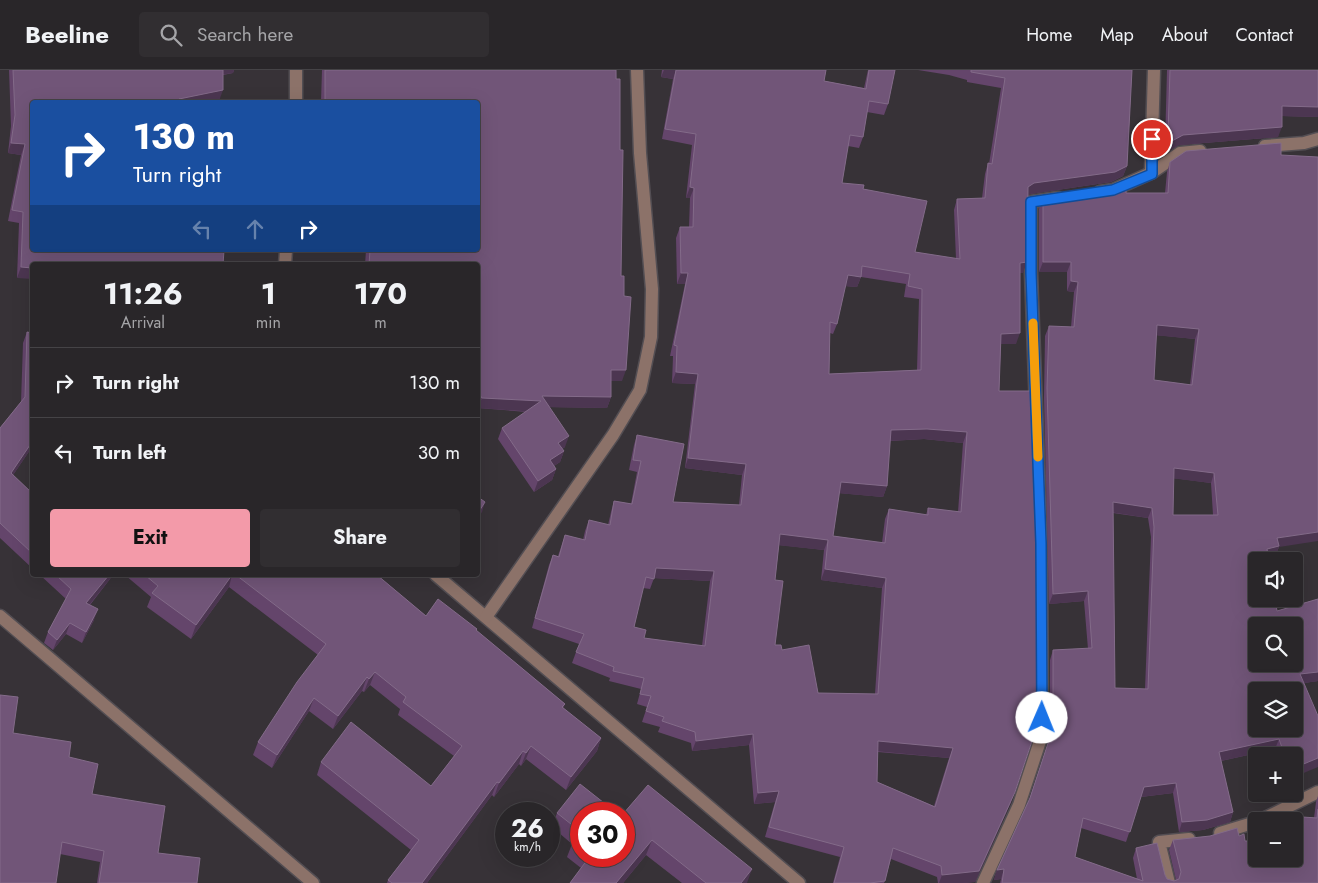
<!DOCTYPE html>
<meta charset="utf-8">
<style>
:root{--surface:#292629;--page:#312e31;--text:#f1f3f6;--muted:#a5a5a8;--line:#454346;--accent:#f39aa9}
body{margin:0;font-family:Jost,sans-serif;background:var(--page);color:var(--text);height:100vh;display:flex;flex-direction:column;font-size:19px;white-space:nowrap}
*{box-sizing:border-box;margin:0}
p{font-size:16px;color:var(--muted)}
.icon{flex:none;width:28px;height:28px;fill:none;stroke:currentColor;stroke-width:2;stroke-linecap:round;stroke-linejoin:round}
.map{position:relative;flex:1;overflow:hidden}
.sheet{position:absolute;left:30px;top:192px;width:450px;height:315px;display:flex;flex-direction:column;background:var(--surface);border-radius:5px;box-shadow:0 5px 20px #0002,0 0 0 1px var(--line)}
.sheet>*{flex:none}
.top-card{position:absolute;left:30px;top:30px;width:450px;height:152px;border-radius:5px;box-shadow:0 5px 20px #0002,0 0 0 1px var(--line);background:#1a4fa0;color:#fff;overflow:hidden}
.tools{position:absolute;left:1248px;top:482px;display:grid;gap:10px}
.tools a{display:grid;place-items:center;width:55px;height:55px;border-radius:5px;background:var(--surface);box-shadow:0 5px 20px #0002,0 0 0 1px var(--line);font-size:25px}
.speed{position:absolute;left:495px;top:732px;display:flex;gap:10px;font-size:25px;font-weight:700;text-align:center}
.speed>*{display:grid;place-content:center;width:65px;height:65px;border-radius:50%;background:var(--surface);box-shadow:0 5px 20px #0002,0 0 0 1px var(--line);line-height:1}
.speed small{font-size:12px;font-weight:400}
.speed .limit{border:8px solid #d22;background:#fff;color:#111}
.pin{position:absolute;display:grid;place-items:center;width:42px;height:42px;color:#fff;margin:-21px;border:2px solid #fff;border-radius:50%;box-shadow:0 1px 5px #0007}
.me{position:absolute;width:55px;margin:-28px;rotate:1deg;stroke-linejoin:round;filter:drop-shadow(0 0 4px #0008)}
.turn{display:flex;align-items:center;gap:18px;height:105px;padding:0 20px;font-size:22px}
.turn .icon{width:65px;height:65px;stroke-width:2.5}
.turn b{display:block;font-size:35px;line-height:42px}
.lanes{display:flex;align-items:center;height:48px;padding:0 20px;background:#0003;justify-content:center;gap:25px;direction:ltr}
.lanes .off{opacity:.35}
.eta{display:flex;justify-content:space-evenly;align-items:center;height:85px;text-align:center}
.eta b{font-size:30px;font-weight:700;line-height:35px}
.primary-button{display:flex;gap:10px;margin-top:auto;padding:10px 20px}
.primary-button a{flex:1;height:58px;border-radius:5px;background:var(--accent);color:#111;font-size:20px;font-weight:700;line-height:58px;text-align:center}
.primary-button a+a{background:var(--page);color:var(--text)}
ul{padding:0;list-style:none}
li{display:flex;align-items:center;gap:15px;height:70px;padding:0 20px;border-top:1px solid var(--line)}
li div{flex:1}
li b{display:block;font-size:19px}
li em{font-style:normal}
header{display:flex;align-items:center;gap:30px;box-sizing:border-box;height:70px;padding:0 25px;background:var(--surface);border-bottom:1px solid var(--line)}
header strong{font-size:24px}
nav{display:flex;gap:28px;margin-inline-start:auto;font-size:18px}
.search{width:350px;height:45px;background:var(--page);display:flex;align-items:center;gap:12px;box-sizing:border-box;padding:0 18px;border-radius:5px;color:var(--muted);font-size:19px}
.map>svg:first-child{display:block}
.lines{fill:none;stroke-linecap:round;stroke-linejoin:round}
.minor-casing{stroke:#534e53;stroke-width:15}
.minor{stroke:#8c7269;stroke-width:12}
.wall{fill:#64456b;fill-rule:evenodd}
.shaded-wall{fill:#4c3651}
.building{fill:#715578;stroke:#836b89;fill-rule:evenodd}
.route-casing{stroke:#114b97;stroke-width:12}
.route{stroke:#1a73e8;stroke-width:9}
.slow{stroke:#f59e0b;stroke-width:9}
</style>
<header>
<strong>Beeline</strong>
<div class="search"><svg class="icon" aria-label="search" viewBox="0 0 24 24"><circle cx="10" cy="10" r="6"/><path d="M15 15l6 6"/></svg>Search here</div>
<nav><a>Home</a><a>Map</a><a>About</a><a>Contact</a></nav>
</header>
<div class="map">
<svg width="1318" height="813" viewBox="0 0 1318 813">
<rect width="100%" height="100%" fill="#373237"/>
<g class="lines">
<defs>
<g id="minor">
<path d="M296,32V0"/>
<path d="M1265,76L1304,73L1318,69"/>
<path d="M1151,103L1154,0"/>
<path d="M1100,122L1113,120L1151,103L1180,83L1200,81"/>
<path d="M285,195L286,180"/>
<path d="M436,505L799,813"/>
<path d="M0,546L313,813"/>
<path d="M486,547L613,365L640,320L651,267L652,219L640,83L637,0"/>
<path d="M1259,751L1318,722"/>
<path d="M1220,763L1256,752"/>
<path d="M983,813L1019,735L1042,665L1041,473L1031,203V132L1058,128"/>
<path d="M1169,813L1159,772L1189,769"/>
</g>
</defs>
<use href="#minor" class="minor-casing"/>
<use href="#minor" class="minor"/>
</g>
<g class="wall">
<path d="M9,0H234L233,3L223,5L219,31L210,32L17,208L19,153L8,151L21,85L8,83L11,56Z"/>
<path d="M322,0H616L620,80L621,206L622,311H611V327L607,338L549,337L565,377L562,379L564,381L560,392L554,396L556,399L552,410L534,422L498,369L502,358L527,342L478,338V195H365L366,180H478V32H321Z"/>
<path d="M662,0H826L824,11L864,18L868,0H895L888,34L884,45L867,42L863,67L859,78L848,76L842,113L863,119L915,182L956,189L954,140L957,129L982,128L985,104L988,93L989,94L1001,18L967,12V10L949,5L918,0H1132L1127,96L1123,106L1111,112L1030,124L1028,125L1023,203H1020L1016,274H1001L999,321L1011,732L975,812L962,813H938L937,807L891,789L884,813H833L840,787L765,767L775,732L754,734L749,675L692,681L691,673L658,662L660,657L642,652L647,637L637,634L641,619L609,611L610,608L572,593L579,574L532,558L549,495L553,485L558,486L565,465L583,470L585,461L589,450L608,455L611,442L614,431L631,434L637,402L629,400L634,375L637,365L673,432L739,435L742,405L685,398L695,314L672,313L673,286H670L685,214H677L676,168L680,157H689L690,128H686L692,75L662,69L673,9L661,7ZM861,207L906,214L904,227L919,229L917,300L829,304L830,263L833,264L837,254L845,216L857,217ZM924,369L963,373L958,442L928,438L926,445L889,439L885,449L882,473L833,466L839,423L883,427L887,416L890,371ZM779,475L824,480L821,510L882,518L875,624L818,623L782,580L775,575V510ZM654,508L710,511L702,576L644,568L634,557L643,518L650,519ZM878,682L949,688L934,736L877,712Z"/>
<path d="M1167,0H1318V47L1282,46L1278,67L1179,75L1168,81L1169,74H1165Z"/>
<path d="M1281,85L1279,477L1275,486L1269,487L1277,541L1318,529V611L1304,613L1294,686H1278L1275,679L1221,691L1233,742L1230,752L1203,760L1179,762L1173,723L1141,727L1126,772L1081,758L1075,787L1137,809L1133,788L1136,778L1165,805L1167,809L1174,811L1176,810L1169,780L1173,770L1239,766L1245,771L1294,789V751H1286L1288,746L1314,748L1316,732L1318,726V813H1000L1001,809L994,810L997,800L1029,730L1050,668V590L1053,580L1088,579L1084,531L1049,534L1044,328L1045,266L1049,256L1071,257L1074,222L1067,221V202H1039V139L1043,129L1126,123H1165L1167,102L1170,92ZM1156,265L1195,269L1190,315L1154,310ZM1173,408L1211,413L1213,445H1173ZM1113,443L1148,448L1151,467L1145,619L1115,618Z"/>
<path d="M27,262L32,263V377L13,405L32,423V498L0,468V358L21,332L23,273Z"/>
<path d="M40,505H112L110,509L90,535L94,550L82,573L66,564L53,580L44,573L48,562L66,529Z"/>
<path d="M125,505H377L426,546L477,559L476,561L565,634L563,638L601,668L597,681L566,720L526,689L521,696L519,694L494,727L492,725L427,813H387L388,810L411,780L317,705L321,692L431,716L454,686L398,645L400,639L370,615L364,622L362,621L333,659L309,641L272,698L253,685L258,672L318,585L229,517L191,569L147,537L151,527Z"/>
<path d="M13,663L69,687L92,724L158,783L197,813H97L100,792L60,784Z"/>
<path d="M557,743L581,744V786H624V744L747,813H682L646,785L623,813H570L581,798L567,787L572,774L552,757Z"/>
</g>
<g class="shaded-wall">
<path d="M221,0H234L233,3L219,5Z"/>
<path d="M664,0H676L673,9L661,7Z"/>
<path d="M223,20L219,31L210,32L179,29Z"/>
<path d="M1282,36L1318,37V47L1279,46Z"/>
<path d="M1282,57L1278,67L1179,75L1168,81L1172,71L1183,65Z"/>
<path d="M1168,64H1172L1169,74H1165Z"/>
<path d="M11,73L25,74L21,85L8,83Z"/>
<path d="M1127,96L1123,106L1111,112L1030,124L1024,128L1028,117L1034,113Z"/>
<path d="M690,117L694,118L690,128H686Z"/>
<path d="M1027,192L1023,203H1016L1020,193Z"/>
<path d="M1043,192H1071L1067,202H1039Z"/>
<path d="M21,197L32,198V209L17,208Z"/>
<path d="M681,203H688L685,214H677Z"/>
<path d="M848,205L861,207L857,217L844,216Z"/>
<path d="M1071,211L1078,212L1074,222L1067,221Z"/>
<path d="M1157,255L1199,259L1195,269L1153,265Z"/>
<path d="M1020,263L1016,274H997L1001,264Z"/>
<path d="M611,300H626L622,311H607Z"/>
<path d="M676,302L698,304L695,314L672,313Z"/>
<path d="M542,326L611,327L607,338L539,337L537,342L478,338L482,328Z"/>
<path d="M927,359L967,362L963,373L924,369L887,371L891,360Z"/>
<path d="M569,366L565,377L554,384L558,373Z"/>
<path d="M32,372V377L7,414L11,403Z"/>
<path d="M564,381L560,392L546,401L550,390Z"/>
<path d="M688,388L746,394L742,405L685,398Z"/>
<path d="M1174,398L1214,403L1211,413L1170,408Z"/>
<path d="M556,399L552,410L534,422L538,411Z"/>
<path d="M841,412L887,416L883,427L837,423Z"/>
<path d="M485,432L482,442L478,448V443Z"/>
<path d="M1113,432L1152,438L1148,448L1110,442Z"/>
<path d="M1318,462V471L1279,477L1275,486L1264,489L1267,479L1277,468Z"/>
<path d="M780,464L828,470L824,480L776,475Z"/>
<path d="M656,498L714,501L710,511L652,508Z"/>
<path d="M825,499L886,508L882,518L821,510Z"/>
<path d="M109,505H112L110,509L82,544L86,533Z"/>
<path d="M232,505L229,517L191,569L196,555Z"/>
<path d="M1088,521L1084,531L1049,534L1053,524Z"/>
<path d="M98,539L94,550L82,573L86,562Z"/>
<path d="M70,553L66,564L53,580L57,570Z"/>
<path d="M375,602L370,615L364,622L369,609Z"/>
<path d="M1318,602V611L1297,614L1300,604Z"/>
<path d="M367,607L362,621L333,659L338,646Z"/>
<path d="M314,628L309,641L272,698L277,685Z"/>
<path d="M753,664L749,675L692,681L696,671Z"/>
<path d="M601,668L597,681L566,720L571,707Z"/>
<path d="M1279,669L1275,679L1216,692L1219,682Z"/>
<path d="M878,671L953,678L949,688L875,681Z"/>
<path d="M531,676L526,689L521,696L526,683Z"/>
<path d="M523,681L519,694L494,727L499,713Z"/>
<path d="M1318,688V697L1294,707V698Z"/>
<path d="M497,712L492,725L427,813H422Z"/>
<path d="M1176,713L1173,723L1140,727L1144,717Z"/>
<path d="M779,721L775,732L754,734L758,723Z"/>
<path d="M1015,722L1011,732L975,812L962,813H939L942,805Z"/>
<path d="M1233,742L1230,752L1203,760L1179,762L1182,752Z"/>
<path d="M652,770L646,785L623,813H616Z"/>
<path d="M752,799L747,813H741Z"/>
<path d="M1004,799L1001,809L994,810L997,800Z"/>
</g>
<g class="building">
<path d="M13,0H223V20L179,29L209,32H32V180H224L223,195H32V198L21,197L23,142L12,140L25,74L11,73L15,45Z"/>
<path d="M325,0H616V9H620V80H623L621,206H624V226L631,227L626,300H611V327L542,326L569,366L558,373L564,381L550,390L556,399L538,411L502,358L541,331L482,328L478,322V195H369L370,180H478V32H325Z"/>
<path d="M676,0H826L824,11L866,19L869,0H895L888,34L869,31L863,67L850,65L842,113L864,115L863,119L927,131L915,182L960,189L957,129L985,128L988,93L992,94L1005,8L971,2V0H1132L1127,96L1115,102L1034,113L1028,117L1027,192L1020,193V263L1001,264L999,321H1031L1037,463L1038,653L1015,722L979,801L942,805L941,796L893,778L885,811L870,813H834L844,777L769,757L779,721L758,723L753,664L696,671L695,662L662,651L664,647L646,641L651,626L640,624L644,608L613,601L614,597L576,582L584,564L535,548L553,485L559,487L565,465L585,470L589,450L610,455L614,431L632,434L641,391L633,390L637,365L684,374L673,432L741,435L746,394L688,388L698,304L676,302L677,276L674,275L688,203H681L680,157H693L694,118L690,117L696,64L665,59ZM862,196L910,204L908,216L922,219L921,300L829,304L830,252L837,254L848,205L861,207ZM927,359L967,362L961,442L928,438V445L889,439L885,473L833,466L841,412L887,416L891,360ZM780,464L828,470L825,499L886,508L878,624L818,623L809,575L782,580L781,575H775L783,511L775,510ZM656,498L714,501L705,576L644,568L646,560L634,557L646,507L654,509ZM878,671L953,678L935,737L877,712Z"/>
<path d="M1170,0H1318V37L1282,36V57L1183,65L1172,71V64H1168Z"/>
<path d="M1281,73V85L1318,87V462L1277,468L1279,476L1267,479L1269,491H1256V529H1275L1277,541L1318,529V602L1300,604L1318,646V688L1294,698V686H1285L1279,669L1219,682L1233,742L1207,750L1182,752L1176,713L1144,717L1130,762L1083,748L1075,787L1143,811L1136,778L1157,773L1165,805L1167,809L1174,811L1179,809L1181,802L1173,770L1210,766L1237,758L1239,766L1244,764L1245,771H1256V789H1294V751H1287L1288,746L1317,748L1318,739V813H1002L1004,799L997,800L1030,728L1053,658V580L1092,578L1088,521L1053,524L1047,318L1049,256L1074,257L1078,212L1071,211V192H1043V129L1118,118L1126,115V123H1168L1170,92L1186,81ZM1157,255L1199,259L1192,315L1154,310ZM1174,398L1214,403L1218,445H1173ZM1113,432L1152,438L1154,457L1148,619L1115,618ZM1256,556H1294V594H1256ZM1256,621H1294V659H1256Z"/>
<path d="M27,262L32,263V372L11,403L32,423V483L0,453V358L25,327Z"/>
<path d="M478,427L485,432L478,443Z"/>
<path d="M56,505H109L86,533L98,539L86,562L70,553L57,570L48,562L71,519Z"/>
<path d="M145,505H232L196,555L152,523L158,516Z"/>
<path d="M236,505H377L426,546L438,529L477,559L476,560L565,634L562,637L601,668L571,707L531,676L526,683L523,681L499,713L497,712L422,813H392L388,810L419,770L321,692L351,652L431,716L462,676L403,632L406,627L375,602L369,609L367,607L338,646L314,628L277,685L258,672L297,612L326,574Z"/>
<path d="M0,625L18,627L13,663L71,672L69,687L98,694L92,724L165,736L158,783L200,788L197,813H99L104,781L62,772L56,813H0Z"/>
<path d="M580,714L618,744H581V779L573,772L581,762L557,743Z"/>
<path d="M648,715L752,799L741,813H706L652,770L616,813H570L590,786H624L623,744Z"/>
</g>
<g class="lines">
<defs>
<path id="route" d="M1042,648L1041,473L1031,203V132L1113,120L1152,104V69"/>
</defs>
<use href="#route" class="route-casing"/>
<use href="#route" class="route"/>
<path class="slow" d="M1033,253L1038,387"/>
</g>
</svg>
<div class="tools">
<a><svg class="icon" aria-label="sound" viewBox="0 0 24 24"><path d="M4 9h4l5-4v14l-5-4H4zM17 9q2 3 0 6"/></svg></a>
<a><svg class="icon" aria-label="search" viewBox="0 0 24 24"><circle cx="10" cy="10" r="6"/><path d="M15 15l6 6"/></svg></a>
<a><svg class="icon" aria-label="layers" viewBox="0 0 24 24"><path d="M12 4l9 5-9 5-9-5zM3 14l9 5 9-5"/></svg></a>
<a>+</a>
<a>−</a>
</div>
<div class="speed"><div>26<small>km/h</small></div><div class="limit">30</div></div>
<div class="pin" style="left:1152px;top:69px;background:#d93025"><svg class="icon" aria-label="arrive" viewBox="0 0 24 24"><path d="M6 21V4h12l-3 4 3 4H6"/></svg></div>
<svg class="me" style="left:1042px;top:648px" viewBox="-20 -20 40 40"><circle r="19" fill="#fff"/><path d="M0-13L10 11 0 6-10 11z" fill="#1a73e8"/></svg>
<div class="top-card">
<div class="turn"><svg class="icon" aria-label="right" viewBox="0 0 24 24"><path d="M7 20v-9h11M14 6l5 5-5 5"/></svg><div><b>130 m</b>Turn right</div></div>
<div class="lanes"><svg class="icon off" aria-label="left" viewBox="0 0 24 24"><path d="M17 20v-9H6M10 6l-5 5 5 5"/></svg><svg class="icon off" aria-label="ahead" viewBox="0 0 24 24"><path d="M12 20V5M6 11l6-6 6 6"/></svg><svg class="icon" aria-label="right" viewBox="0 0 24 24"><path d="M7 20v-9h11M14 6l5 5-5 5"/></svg></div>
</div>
<section class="sheet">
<div class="eta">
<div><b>11:26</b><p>Arrival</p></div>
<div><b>1</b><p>min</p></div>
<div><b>170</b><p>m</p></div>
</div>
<ul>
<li><svg class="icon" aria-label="right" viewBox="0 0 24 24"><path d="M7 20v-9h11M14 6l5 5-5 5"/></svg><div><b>Turn right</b></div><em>130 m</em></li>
<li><svg class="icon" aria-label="left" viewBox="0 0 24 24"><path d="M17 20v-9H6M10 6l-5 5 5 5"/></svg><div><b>Turn left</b></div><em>30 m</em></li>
</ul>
<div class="primary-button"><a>Exit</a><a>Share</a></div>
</section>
</div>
